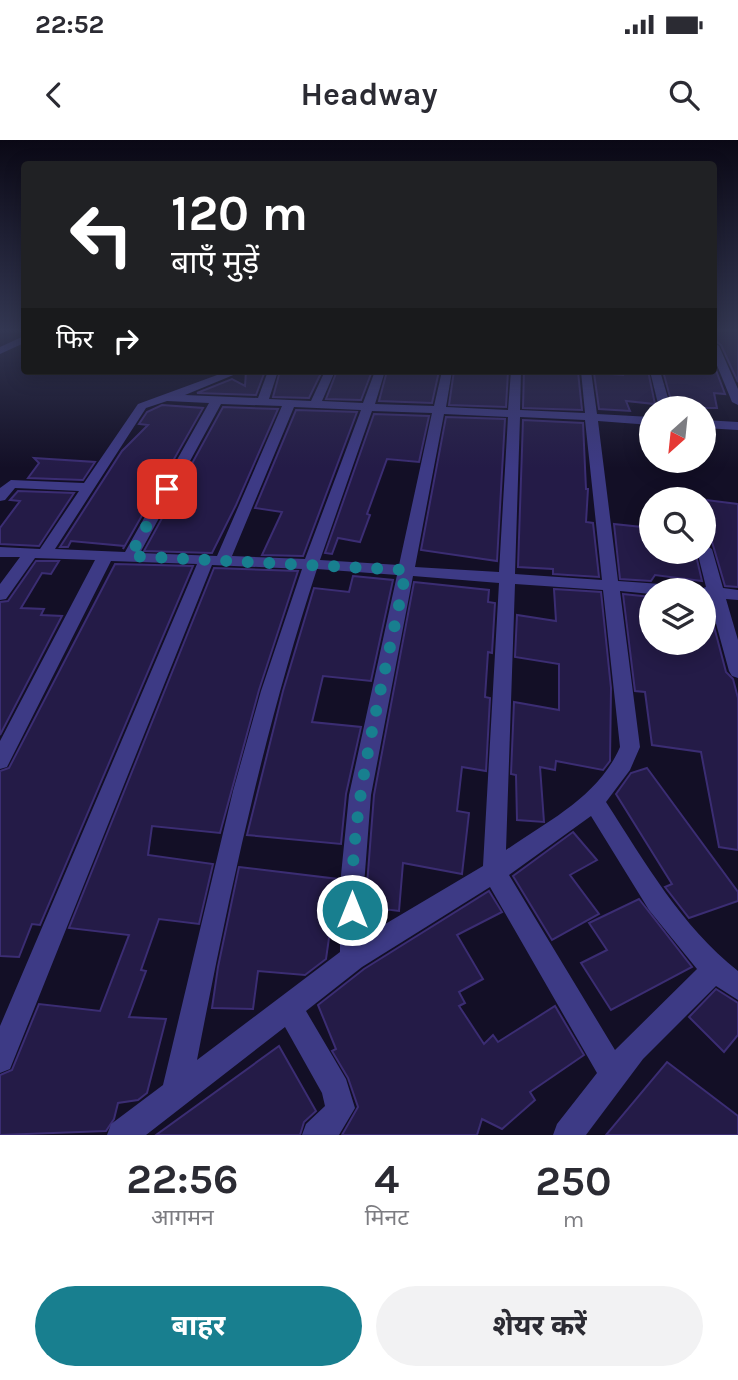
<!DOCTYPE html>
<html lang="hi">
<meta charset="utf-8">
<style>
:root{--surface:#fff;--page:#f2f2f3;--text:#2b2b33;--muted:#7c7c81;--accent:#187f8f}
body{margin:0;font-family:Karla,"Noto Sans Devanagari",sans-serif;background:var(--page);color:var(--text);height:100vh;display:flex;flex-direction:column;font-size:26px;white-space:nowrap}
*{box-sizing:border-box;margin:0}
p{font-size:23px;color:var(--muted)}
.icon{flex:none;width:38px;height:38px;fill:none;stroke:currentColor;stroke-width:2;stroke-linecap:round;stroke-linejoin:round}
.map{position:relative;height:995px;overflow:hidden}
.drawer{display:flex;flex-direction:column;background:var(--surface);flex:1}
.drawer>*{flex:none}
.top-card{position:absolute;left:21px;top:21px;width:696px;height:214px;border-radius:7px;box-shadow:0 4px 18px #0003;background:#202124;color:#fff;overflow:hidden}
.needle{width:46px;rotate:207deg}
.fabs{position:absolute;left:639px;top:256px;display:grid;gap:14px}
.fabs a{display:grid;place-items:center;width:77px;height:77px;border-radius:50%;background:var(--surface);box-shadow:0 4px 18px #0003;font-size:35px}
.pin{position:absolute;display:grid;place-items:center;width:60px;height:60px;color:#fff;margin:-30px;border-radius:14px;box-shadow:0 4px 10px #0006}
.me{position:absolute;width:77px;margin:-38px;rotate:0deg;stroke-linejoin:round;filter:drop-shadow(0 0 5px #0008)}
.turn{display:flex;align-items:center;gap:24px;height:147px;padding:0 35px;font-size:32px}
.turn .icon{width:91px;height:91px;stroke-width:2.5}
.turn b{display:block;font-size:49px;line-height:60px}
.then{display:flex;align-items:center;height:66px;padding:0 35px;background:#0003;gap:14px;font-size:26px}
.eta{display:flex;justify-content:space-evenly;align-items:center;height:119px;text-align:center}
.eta b{font-size:42px;font-weight:700;line-height:49px}
.cta{display:flex;gap:14px;margin-top:auto;padding:14px 35px}
.cta a{flex:1;height:80px;border-radius:42px;background:var(--accent);color:#fff;font-size:28px;font-weight:700;line-height:80px;text-align:center}
.cta a+a{background:var(--page);color:var(--text)}
.status{display:flex;justify-content:space-between;align-items:center;height:49px;padding:0 35px;background:var(--surface);direction:ltr}
.status svg{height:19px;fill:currentColor}
header{display:flex;justify-content:space-between;align-items:center;height:91px;padding:0 35px;background:var(--surface);font-size:32px;font-weight:700}
.map>svg:first-child{display:block}
.building{fill:#241b47;stroke:#3b2d73;stroke-width:2}
.lines{fill:none;stroke-linecap:round;stroke-linejoin:round}
.minor{fill:#3d3a85;fill-rule:evenodd}
.route{stroke:#187f8f;stroke-width:12;stroke-dasharray:0 21.6}
</style>
<div class="status"><b>22:52</b><svg viewBox="0 0 49 12"><path d="M0 12V9h3v3zM5 12V6h3v6zM10 12V3h3v9zM15 12V0h3v12zM26 1h20v11H26zM47 4h2v5h-2z"/></svg></div>
<header><svg class="icon" aria-label="back" viewBox="0 0 24 24"><path d="M15 5l-7 7 7 7"/></svg>Headway<svg class="icon" aria-label="search" viewBox="0 0 24 24"><circle cx="10" cy="10" r="6"/><path d="M15 15l6 6"/></svg></header>
<div class="map">
<svg width="738" height="995" viewBox="0 0 738 995">
<rect width="100%" height="100%" fill="#130f26"/>
<g class="building">
<path d="M714,189L738,190V242L721,205L714,200Z"/>
<path d="M714,225L725,254L714,253L717,268H673L663,231H714Z"/>
<path d="M246,231H265L256,255L197,253L232,239L245,246Z"/>
<path d="M280,231H322L309,258L273,257Z"/>
<path d="M337,231H372L361,260L326,259Z"/>
<path d="M387,231H439L432,263L379,261Z"/>
<path d="M454,231H508L506,267L449,265Z"/>
<path d="M524,231L578,232L582,270L523,268Z"/>
<path d="M622,231H648L655,264L626,261L630,271L599,269L594,233L623,235Z"/>
<path d="M162,265L203,268L123,409L124,406L71,401L68,407H60L122,311L148,285L139,284L147,272Z"/>
<path d="M223,267L278,269L236,365L212,413L144,411Z"/>
<path d="M296,270L357,272L303,416L262,415L282,372L255,368Z"/>
<path d="M374,274L429,276L419,322L387,319L367,374L370,375L360,402L338,398L332,414L325,413Z"/>
<path d="M446,277L505,279L497,421L421,410Z"/>
<path d="M523,280L583,283L586,349H588L586,382L593,383L599,437L553,434V429L518,427Z"/>
<path d="M34,318L95,322L83,340L28,338L39,323Z"/>
<path d="M18,351L74,353L39,406L0,404V388L20,361L10,360Z"/>
<path d="M706,360L738,364V447L725,446L705,378L710,379Z"/>
<path d="M614,384L651,388V411H695L702,441L655,435L651,441L620,439Z"/>
<path d="M36,421H59L51,434L42,433L21,468L44,469L41,475L62,476L0,595V462L8,461Z"/>
<path d="M115,424L193,426L40,785L32,784L19,817L0,816V631L9,628Z"/>
<path d="M214,428L298,431L259,550L220,693L152,686L148,715L213,724L199,784L159,779L141,830L146,831L129,877L166,879L147,953L138,960L118,963L114,979L106,991L0,995V935L12,930L39,864L100,871L129,795L69,788Z"/>
<path d="M353,436L393,440L371,541L323,536L312,582L361,587L346,654L341,704L247,695L283,551L314,448L349,452Z"/>
<path d="M414,442L489,450L488,462L495,463L492,513L488,512L485,557L490,558L486,631L462,627L457,671L469,673L462,734L403,723L399,771L367,767V745L374,655Z"/>
<path d="M554,449L601,452L611,548L610,621L603,630L556,621L555,630L540,627L544,682L517,680L516,635L511,634L514,562L559,570V524L515,517L517,475L556,481Z"/>
<path d="M623,454L651,457V502H704V460H707L726,532L733,539L738,558V710L719,707L701,612L652,605L645,552L635,551Z"/>
<path d="M647,628L738,752V761L689,778L665,747L672,744L616,654L631,633Z"/>
<path d="M573,692L597,720L570,735L599,774L552,800L513,736Z"/>
<path d="M239,727L338,739L337,764L334,763L326,819L305,835L258,831L253,869L212,868L218,827Z"/>
<path d="M489,751L502,772L457,795L483,839L459,852L465,863L459,866L484,904L493,895L498,902L555,866L584,915L530,952L535,960L502,989L482,979L477,995H342L358,967L348,938L332,911L336,909L318,865L364,829Z"/>
<path d="M639,759L692,827L611,870L581,823L607,810L589,783Z"/>
<path d="M716,849L738,863V895L724,912L689,877Z"/>
<path d="M279,906L316,971L304,982L300,995H156Z"/>
<path d="M667,922L738,976V995H606Z"/>
</g>
<g class="lines">
<g class="minor">
<path d="M24,196V203L0,214V207Z"/>
<path d="M714,203L719,206L738,249V265L732,262L714,218Z"/>
<path d="M228,231H243L185,255L258,258L268,231H278L269,259L311,261L325,231H335L322,261L363,263L375,231H385L375,264L434,266L442,231H452L446,267L508,270L511,231H521L520,270L585,273L581,231H591L597,274L651,277V285L598,281L618,441L675,445L683,450H651V454L620,451L640,607L630,630L606,662C645,722 681,786 738,831V860L716,846L643,919L586,995H553L557,984L597,933L490,747L362,827L306,871L346,939L355,968L339,995H302L306,984L325,966L322,953L285,887L146,995H107L111,984L163,945L233,651L261,551L302,429L212,425L10,929L0,933V886L197,424L111,421L7,627L0,629V601L95,420L35,418L6,459L0,460V444L20,417H0V407L40,409L79,351L15,348L5,360L0,361V348L11,340L84,343L138,264ZM167,261L209,263L125,412L55,409L146,268ZM221,264L282,266L217,416L140,413ZM294,267L361,270L305,419L232,416ZM372,271L432,273L399,425L320,420ZM444,274L508,277L499,432L415,427ZM520,277L585,280L602,440L515,434ZM317,429L397,435L349,655L340,745V812L197,920C229,754 264,590 317,429ZM413,436L499,443L483,726L365,796L364,745L371,655ZM515,444L603,450L620,607C599,656 548,681 506,710ZM591,676L649,770L697,829L615,910L509,735Z"/>
<path d="M650,231H660L671,268H659Z"/>
<path d="M704,280L738,282V290L704,288Z"/>
<path d="M704,404L712,409L723,448L738,450V460L726,459L738,500V538L732,536L729,531L709,458L704,457V450H697L706,447L697,411H704Z"/>
</g>
</g>
<linearGradient id="sky" x2="0" y2="1"><stop stop-color="#0a0815"/><stop offset="0.58" stop-color="#333752"/><stop offset="1" stop-color="#333752" stop-opacity="0"/></linearGradient>
<rect width="738" height="328" fill="url(#sky)"/>
<g class="lines">
<path class="route" d="M167,349L130,416L406,430C385,541 350,657 352,770"/>
</g>
</svg>
<div class="fabs">
<a><svg class="needle" viewBox="-14 -14 28 28"><path d="M0-13l5 13h-10z" fill="#e53935"/><path d="M0 13l5-13h-10z" fill="#7c7c81"/></svg></a>
<a><svg class="icon" aria-label="search" viewBox="0 0 24 24"><circle cx="10" cy="10" r="6"/><path d="M15 15l6 6"/></svg></a>
<a><svg class="icon" aria-label="layers" viewBox="0 0 24 24"><path d="M12 4l9 5-9 5-9-5zM3 14l9 5 9-5"/></svg></a>
</div>
<div class="pin" style="left:167px;top:349px;background:#d93025"><svg class="icon" aria-label="arrive" viewBox="0 0 24 24"><path d="M6 21V4h12l-3 4 3 4H6"/></svg></div>
<svg class="me" style="left:352px;top:770px" viewBox="-20 -20 40 40"><circle r="17" fill="#187f8f" stroke="#fff" stroke-width="3"/><path d="M0-11L8 9 0 5-8 9z" fill="#fff"/></svg>
<div class="top-card">
<div class="turn"><svg class="icon" aria-label="left" viewBox="0 0 24 24"><path d="M17 20v-9H6M10 6l-5 5 5 5"/></svg><div><b>120 m</b>बाएँ मुड़ें</div></div>
<div class="then">फिर<svg class="icon" aria-label="right" viewBox="0 0 24 24"><path d="M7 20v-9h11M14 6l5 5-5 5"/></svg></div>
</div>
</div>
<section class="drawer">
<div class="eta">
<div><b>22:56</b><p>आगमन</p></div>
<div><b>4</b><p>मिनट</p></div>
<div><b>250</b><p>m</p></div>
</div>
<div class="cta"><a>बाहर</a><a>शेयर करें</a></div>
</section>
